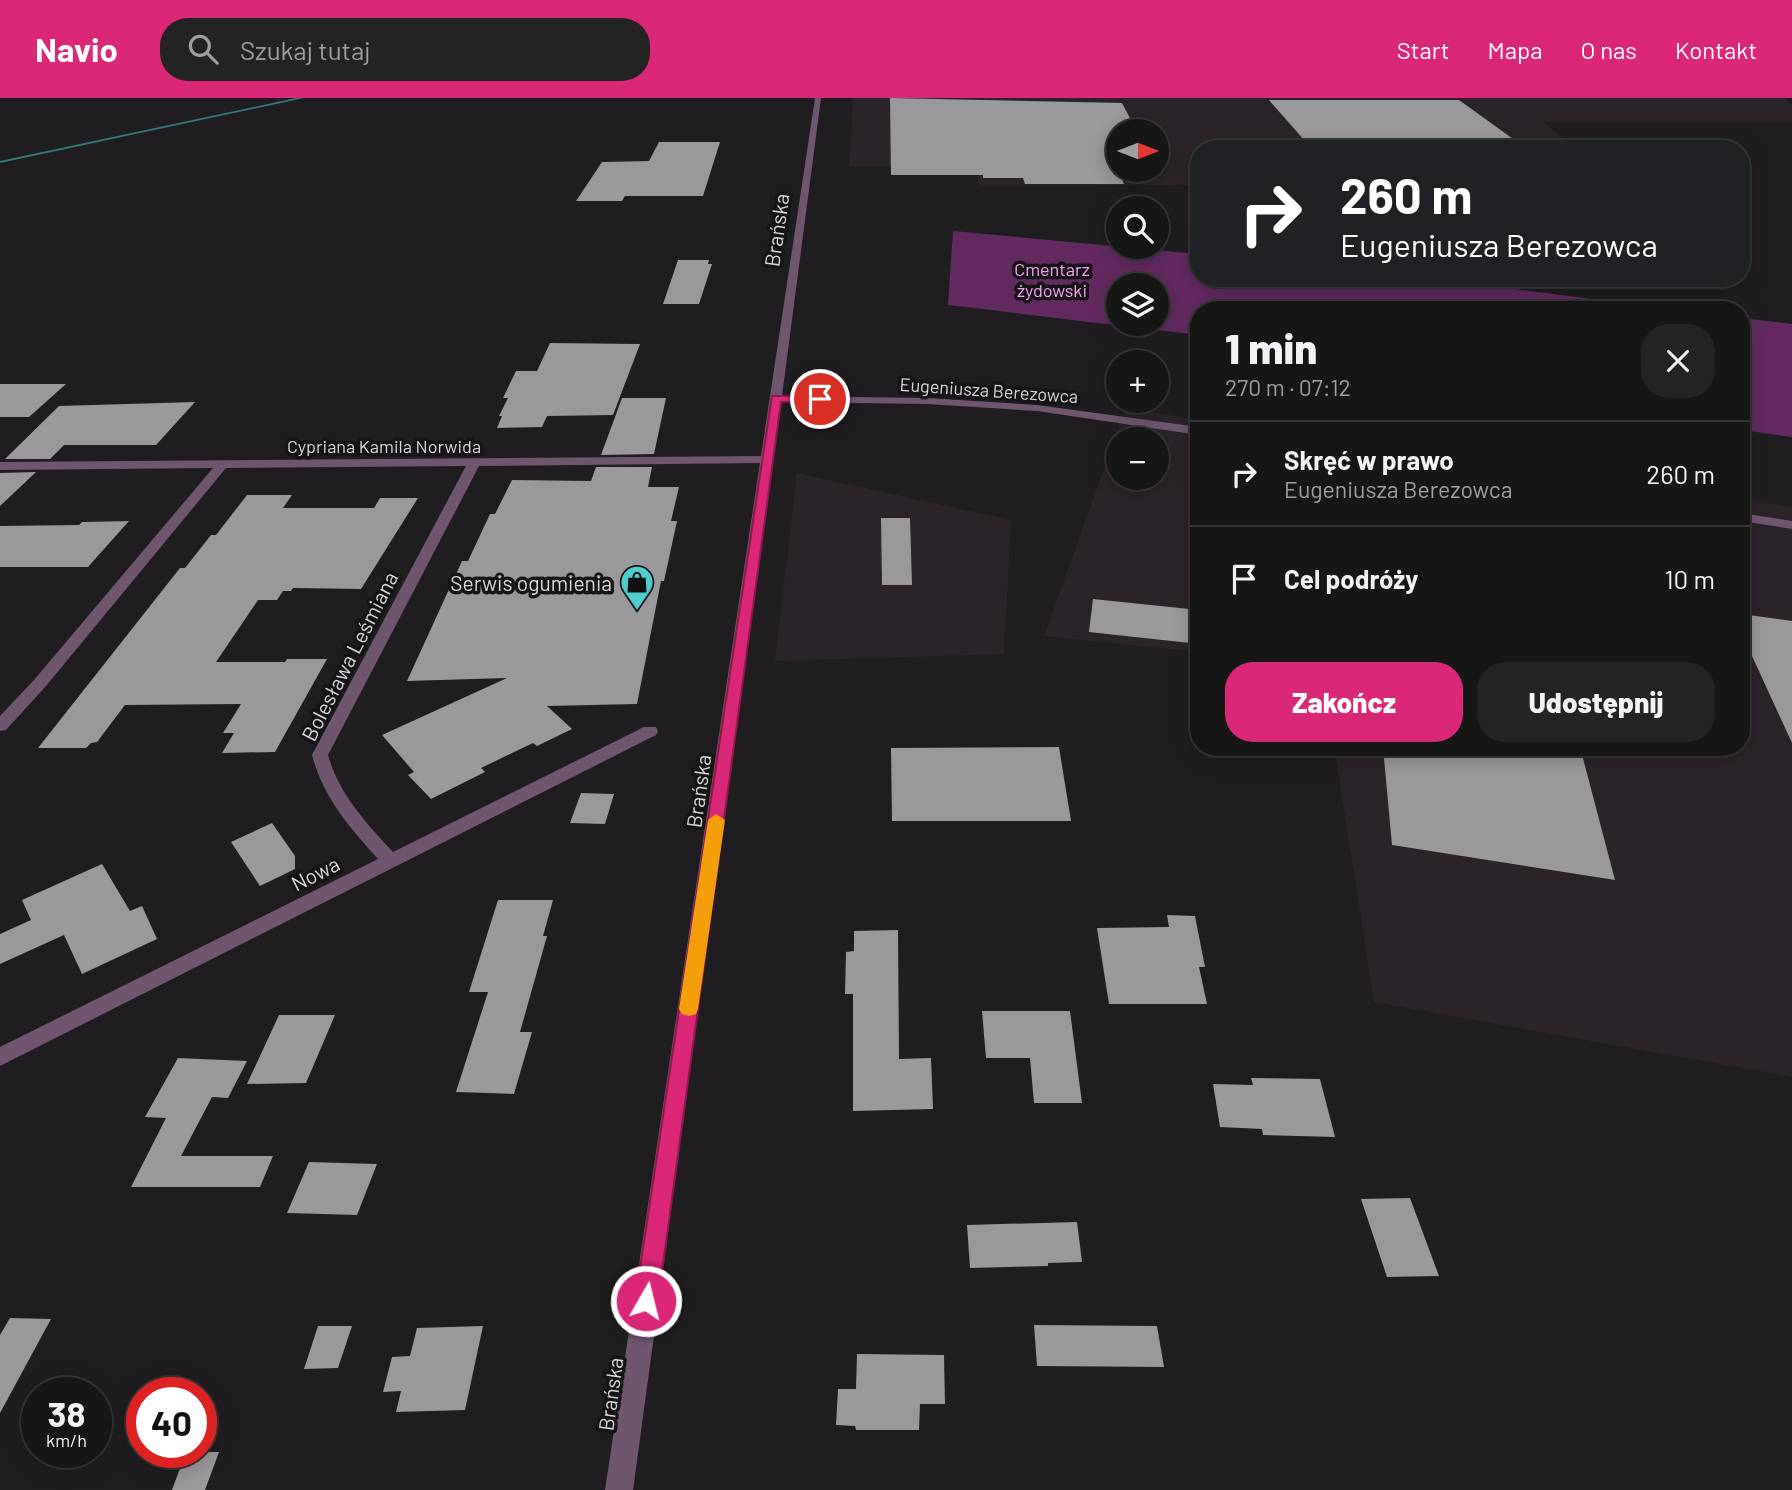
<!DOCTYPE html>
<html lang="pl">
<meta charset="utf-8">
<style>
:root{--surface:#171617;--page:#242324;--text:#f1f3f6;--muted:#9e9fa1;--line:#363536;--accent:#db2777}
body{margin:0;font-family:Barlow,sans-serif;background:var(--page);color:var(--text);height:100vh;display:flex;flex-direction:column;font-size:26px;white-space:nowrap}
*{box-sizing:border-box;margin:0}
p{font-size:23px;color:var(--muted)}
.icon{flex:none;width:38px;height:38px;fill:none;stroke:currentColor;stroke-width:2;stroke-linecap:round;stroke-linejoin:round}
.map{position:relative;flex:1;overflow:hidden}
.drawer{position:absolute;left:1190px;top:203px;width:560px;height:455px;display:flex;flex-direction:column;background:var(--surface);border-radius:28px;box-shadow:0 4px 18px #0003,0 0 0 2px var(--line)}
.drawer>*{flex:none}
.guide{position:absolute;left:1190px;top:42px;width:560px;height:147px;border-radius:28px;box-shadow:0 4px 18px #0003,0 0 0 2px var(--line);background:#202124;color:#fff;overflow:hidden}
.needle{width:46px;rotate:90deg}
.fabs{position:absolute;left:1106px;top:21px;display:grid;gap:14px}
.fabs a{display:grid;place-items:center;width:63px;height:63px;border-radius:50%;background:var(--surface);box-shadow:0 4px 18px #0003,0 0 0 2px var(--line);font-size:35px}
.speed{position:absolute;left:21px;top:1279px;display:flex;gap:14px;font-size:35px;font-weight:700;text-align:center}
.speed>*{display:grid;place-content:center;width:91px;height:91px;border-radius:50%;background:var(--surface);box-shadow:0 4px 18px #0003,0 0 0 2px var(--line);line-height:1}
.speed small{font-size:18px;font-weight:400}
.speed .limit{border:10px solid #d22;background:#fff;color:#111}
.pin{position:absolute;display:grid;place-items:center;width:60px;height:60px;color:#fff;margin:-30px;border:4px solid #fff;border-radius:50%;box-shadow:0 2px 7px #0007}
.me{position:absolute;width:77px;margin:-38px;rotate:8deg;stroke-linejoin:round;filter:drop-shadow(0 0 5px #0008)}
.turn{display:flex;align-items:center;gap:24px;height:147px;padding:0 35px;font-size:32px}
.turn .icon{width:91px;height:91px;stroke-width:2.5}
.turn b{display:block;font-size:49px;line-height:60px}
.round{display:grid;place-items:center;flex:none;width:74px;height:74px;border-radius:28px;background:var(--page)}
.summary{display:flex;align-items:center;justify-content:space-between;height:119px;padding:0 35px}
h1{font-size:42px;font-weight:800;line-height:52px}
.primary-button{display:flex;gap:14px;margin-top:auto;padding:14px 35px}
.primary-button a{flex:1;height:80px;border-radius:28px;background:var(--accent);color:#fff;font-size:28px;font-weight:800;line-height:80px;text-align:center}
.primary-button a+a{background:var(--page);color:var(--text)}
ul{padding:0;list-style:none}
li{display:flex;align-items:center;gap:21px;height:105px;padding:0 35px;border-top:2px solid var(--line)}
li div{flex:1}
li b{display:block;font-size:26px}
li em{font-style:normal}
header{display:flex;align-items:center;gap:42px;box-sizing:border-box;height:98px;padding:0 35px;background:var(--accent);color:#fff}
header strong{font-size:33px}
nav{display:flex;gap:38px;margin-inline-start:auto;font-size:24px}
.search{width:490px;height:63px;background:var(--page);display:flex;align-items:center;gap:18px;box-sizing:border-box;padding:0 24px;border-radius:28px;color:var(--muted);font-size:26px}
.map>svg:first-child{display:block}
.built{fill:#2a2329;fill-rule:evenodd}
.green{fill:#622a60;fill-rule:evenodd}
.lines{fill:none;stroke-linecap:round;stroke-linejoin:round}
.stream{fill:#34797a;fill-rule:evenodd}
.building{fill:#9b989b}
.minor{fill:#70556e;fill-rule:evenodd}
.tertiary{fill:#70556e;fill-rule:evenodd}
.route{fill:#db2777;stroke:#8e194d;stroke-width:2}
.slow{fill:#f59e0b}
.labels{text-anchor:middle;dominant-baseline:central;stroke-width:7;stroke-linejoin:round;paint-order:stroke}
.far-park-label{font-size:18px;fill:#faa4f5;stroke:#161416}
.far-street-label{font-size:18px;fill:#d8d7d8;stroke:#161416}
.street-label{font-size:21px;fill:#d8d7d8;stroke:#161416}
.poi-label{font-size:21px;fill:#d8d7d8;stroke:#161416;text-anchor:end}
</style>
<header>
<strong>Navio</strong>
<div class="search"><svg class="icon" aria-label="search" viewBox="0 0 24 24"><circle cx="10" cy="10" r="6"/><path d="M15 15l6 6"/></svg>Szukaj tutaj</div>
<nav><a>Start</a><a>Mapa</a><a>O nas</a><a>Kontakt</a></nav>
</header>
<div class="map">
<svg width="1792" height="1392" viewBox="0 0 1792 1392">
<rect width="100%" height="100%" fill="#1f1d1f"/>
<g class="built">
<path d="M853,0H1786L1792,8V24H1543L1577,51H1199V87L980,88L974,68H849ZM1118,33H1157V72H1118Z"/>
<path d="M1126,310L1199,322V554L1044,538ZM1118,341H1157V380H1118Z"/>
<path d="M797,375L1011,422L1004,556L775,563Z"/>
<path d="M1741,401L1792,409V979L1374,904L1334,649H1741Z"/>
</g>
<g class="green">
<path d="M953,133L1199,156V180H1430L1677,212H1199V237L948,207ZM1118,187H1157V226H1118Z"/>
<path d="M1741,220L1792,226V339L1741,332Z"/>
</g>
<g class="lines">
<path class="stream" d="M296,0H304L0,65V63Z"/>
</g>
<g class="building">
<path d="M890,0L1122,5L1132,24L1139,26L1143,33H1118V54H1110L1124,86H1025L1023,80H983V77H891Z"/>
<path d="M1269,2H1459L1527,51H1312Z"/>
<path d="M659,44H720L703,98H625L622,103H576L602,64L649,63Z"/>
<path d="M678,162H709L708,166H712L699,206H663Z"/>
<path d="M550,245L640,246L613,317L547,318L542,329L497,330L502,318H499L508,300H503L516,273H537Z"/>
<path d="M0,286H66L29,319H0Z"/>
<path d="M622,300H666L654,356L601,357Z"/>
<path d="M195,304L156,347H64L50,361H5L59,308Z"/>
<path d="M596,369H652L648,389H679L671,423H677L664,483H661L637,606L547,608L572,631L537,648L533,645L481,670L485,674L431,701L408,677L414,674L382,637L507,580L407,583L462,463H468L490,416H495L512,382L591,383Z"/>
<path d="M36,374L0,408V375Z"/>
<path d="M247,397H292L283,410H374L380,400H418L361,491L293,490L291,493H283L277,502H258L216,564H285L287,561H327L275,654L222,655L234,635H223L241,606L125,607L97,644L91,645L86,650H38L180,470H185L211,437H216Z"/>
<path d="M881,420H910L912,487H882Z"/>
<path d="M129,423L88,469H0V428L79,427L82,424Z"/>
<path d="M1093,501L1199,512V546L1089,534Z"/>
<path d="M1741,516L1792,523V645L1741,534Z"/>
<path d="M1059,649L1071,723H892L891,650Z"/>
<path d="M1383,649H1580L1615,782L1392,747Z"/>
<path d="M581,695L614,696L605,726L570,725Z"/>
<path d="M272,725L295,758V771L260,788L231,744Z"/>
<path d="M102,766L130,813L142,808L157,841L82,876L64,837L0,866V836L31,822L22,802Z"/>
<path d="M498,802H553L543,838H547L520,934H532L514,996L456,994L488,894H469Z"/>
<path d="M1167,817L1195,818L1205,869H1199L1207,906H1109L1097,830L1169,829Z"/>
<path d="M898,832L899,961L931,960L933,1011L853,1013V896H845L846,854L854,853V833Z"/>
<path d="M982,913H1070L1082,1005H1034L1030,960H986Z"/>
<path d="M279,917H335L306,985L247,986Z"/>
<path d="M178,960L247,963L228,1000L212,999L181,1058H273L260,1089H131L166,1020L145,1019Z"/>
<path d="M1251,980L1320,981L1335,1039L1263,1037L1262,1031L1220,1029L1213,986L1253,987Z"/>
<path d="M309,1064L377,1066L357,1117L287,1115Z"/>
<path d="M1410,1100L1439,1178L1387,1179L1361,1101Z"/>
<path d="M1077,1124L1082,1164L1048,1165V1168L970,1170L967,1127Z"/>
<path d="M10,1220L51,1221L0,1315V1237Z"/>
<path d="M1034,1227L1157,1228L1164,1269L1037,1268Z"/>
<path d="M318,1228H352L338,1270L304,1271Z"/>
<path d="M483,1228L465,1312L396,1314L401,1293L383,1294L392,1259L410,1258L417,1230Z"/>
<path d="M857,1256L944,1257L945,1306H920L919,1332H856L855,1328L836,1327L838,1291H856Z"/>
<path d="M186,1354H219L205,1392H172Z"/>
</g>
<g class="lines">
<path class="minor" d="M768,358L772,359V365L479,368L328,657C339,696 366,725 393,754L644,629H656L658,633L656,637L0,968V949L378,761C349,729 323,699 312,657L466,368L226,370L46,588L6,632L0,633V618L34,582L213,370L0,372V364Z"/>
<g class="tertiary">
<path d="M815,0H821L782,298L927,300L1037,307L1199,329V337L1037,313L927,306L781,304L633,1392H605Z"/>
<path d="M1741,415L1792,423V431L1741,423Z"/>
</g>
</g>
<path class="route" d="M772,298H820L825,301L820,304H781L658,1203L655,1211L646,1215L638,1211L635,1203Z"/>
<path class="slow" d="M716,716L725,722L698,911L696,916L689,918L682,916L679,911L708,722Z"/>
<defs>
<symbol id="shop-pin" viewBox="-11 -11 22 30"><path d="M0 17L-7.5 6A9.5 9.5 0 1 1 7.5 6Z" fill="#52cdce" stroke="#161416"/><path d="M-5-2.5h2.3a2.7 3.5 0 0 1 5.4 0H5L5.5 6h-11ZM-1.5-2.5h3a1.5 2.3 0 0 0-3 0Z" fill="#111"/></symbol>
</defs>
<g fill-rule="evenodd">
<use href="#shop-pin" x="618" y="465" width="38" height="52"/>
</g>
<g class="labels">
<g class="far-park-label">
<text x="1052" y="171">Cmentarz<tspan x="1052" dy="21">żydowski</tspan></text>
</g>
<g class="far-street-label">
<text transform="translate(989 292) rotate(4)">Eugeniusza Berezowca</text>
<text x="384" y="348">Cypriana Kamila Norwida</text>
</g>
<g class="street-label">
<text transform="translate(776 132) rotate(-82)">Brańska</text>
<text transform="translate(349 558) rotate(-63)">Bolesława Leśmiana</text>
<text transform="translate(698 693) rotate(-82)">Brańska</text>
<text transform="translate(315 775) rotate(-27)">Nowa</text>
<text transform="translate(610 1296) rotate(-82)">Brańska</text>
</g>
<g class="poi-label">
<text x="612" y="484">Serwis ogumienia</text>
</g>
</g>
</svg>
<div class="fabs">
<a><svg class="needle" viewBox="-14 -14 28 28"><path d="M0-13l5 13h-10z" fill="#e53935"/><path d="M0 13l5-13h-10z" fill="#9e9fa1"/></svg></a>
<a><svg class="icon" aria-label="search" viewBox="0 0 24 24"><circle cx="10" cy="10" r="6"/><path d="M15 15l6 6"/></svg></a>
<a><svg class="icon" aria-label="layers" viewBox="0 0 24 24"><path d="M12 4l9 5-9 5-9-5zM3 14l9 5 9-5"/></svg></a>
<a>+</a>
<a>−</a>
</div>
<div class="speed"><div>38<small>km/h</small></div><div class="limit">40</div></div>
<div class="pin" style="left:820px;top:301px;background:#d93025"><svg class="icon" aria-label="arrive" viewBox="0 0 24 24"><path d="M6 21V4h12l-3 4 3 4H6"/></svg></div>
<svg class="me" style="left:646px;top:1203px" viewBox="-20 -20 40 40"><circle r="17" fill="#db2777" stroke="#fff" stroke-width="3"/><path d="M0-11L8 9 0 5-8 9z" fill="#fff"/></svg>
<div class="guide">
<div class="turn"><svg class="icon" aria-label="right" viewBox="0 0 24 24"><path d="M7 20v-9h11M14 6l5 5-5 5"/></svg><div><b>260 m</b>Eugeniusza Berezowca</div></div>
</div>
<section class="drawer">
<div class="summary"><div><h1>1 min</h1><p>270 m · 07:12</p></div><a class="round"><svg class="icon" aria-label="close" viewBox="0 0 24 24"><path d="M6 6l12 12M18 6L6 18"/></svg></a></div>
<ul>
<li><svg class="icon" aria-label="right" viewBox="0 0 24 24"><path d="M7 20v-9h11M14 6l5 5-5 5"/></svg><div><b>Skręć w prawo</b><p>Eugeniusza Berezowca</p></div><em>260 m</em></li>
<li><svg class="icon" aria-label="arrive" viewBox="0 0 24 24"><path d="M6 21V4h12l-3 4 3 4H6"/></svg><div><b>Cel podróży</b></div><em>10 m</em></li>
</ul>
<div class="primary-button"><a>Zakończ</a><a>Udostępnij</a></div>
</section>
</div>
